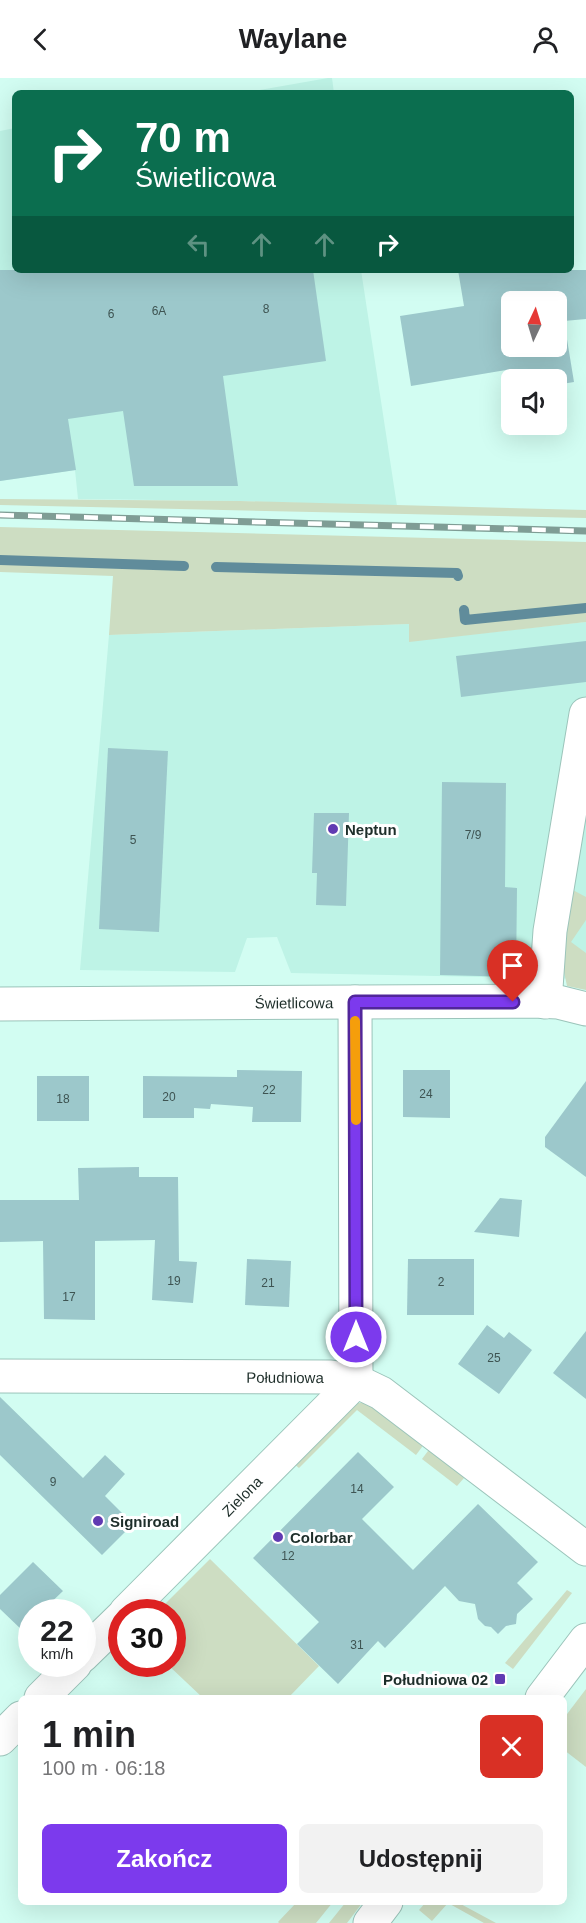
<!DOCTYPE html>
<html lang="pl">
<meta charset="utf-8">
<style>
:root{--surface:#fff;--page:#f2f2f2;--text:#202124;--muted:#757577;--accent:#7c3aed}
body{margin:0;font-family:Helvetica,sans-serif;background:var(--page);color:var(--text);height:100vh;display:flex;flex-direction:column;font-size:22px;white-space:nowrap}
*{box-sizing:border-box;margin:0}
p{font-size:20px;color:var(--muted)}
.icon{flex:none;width:33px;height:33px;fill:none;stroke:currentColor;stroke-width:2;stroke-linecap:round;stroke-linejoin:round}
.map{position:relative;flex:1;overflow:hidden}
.panel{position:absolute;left:18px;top:1617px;width:549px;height:210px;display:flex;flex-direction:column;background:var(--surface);border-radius:9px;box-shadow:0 6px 24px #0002}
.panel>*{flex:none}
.hud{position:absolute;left:12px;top:12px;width:562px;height:183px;border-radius:9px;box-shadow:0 6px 24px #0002;background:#0b6e4f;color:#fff;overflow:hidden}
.needle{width:39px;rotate:4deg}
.controls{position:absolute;left:501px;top:213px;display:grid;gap:12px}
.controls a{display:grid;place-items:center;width:66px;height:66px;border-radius:9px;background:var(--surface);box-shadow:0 6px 24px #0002;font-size:30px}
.speed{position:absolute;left:18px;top:1521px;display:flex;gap:12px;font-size:30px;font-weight:700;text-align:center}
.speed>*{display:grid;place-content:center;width:78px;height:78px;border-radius:50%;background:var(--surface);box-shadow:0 6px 24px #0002;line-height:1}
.speed small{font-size:15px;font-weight:400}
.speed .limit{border:9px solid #d22;background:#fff;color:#111}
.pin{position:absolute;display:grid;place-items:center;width:51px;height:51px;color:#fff;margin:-62px -26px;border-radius:50% 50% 50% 0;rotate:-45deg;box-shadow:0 0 6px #0007}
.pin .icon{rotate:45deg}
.me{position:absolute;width:66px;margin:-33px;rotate:0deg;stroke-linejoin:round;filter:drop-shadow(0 0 4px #0008)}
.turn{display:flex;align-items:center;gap:21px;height:126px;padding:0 24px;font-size:27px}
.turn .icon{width:78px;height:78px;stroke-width:2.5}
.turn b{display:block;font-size:42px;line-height:51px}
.lanes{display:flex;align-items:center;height:57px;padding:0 24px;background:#0003;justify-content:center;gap:30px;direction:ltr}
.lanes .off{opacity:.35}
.round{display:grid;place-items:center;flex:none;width:63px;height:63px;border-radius:9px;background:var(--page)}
.head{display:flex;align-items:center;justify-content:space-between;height:102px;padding:0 24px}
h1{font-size:36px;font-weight:800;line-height:45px}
.button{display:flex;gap:12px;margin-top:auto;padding:12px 24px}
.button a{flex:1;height:69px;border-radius:9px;background:var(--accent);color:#fff;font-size:24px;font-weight:800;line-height:69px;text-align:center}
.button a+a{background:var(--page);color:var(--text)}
header{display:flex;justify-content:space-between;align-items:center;height:78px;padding:0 24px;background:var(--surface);font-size:27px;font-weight:800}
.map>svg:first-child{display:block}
.built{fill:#bef3e6}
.green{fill:#cdddc2}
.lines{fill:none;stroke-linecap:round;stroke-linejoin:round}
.stream{stroke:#608c9b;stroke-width:10}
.building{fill:#9cc8cb;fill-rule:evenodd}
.minor-casing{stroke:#9bc4ba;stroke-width:35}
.minor{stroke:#fff;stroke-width:33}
.rail-casing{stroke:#7f9d95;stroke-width:7}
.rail{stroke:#fff;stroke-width:4.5;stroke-dasharray:14;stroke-linecap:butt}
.route-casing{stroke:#51269a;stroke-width:15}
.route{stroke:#7c3aed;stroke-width:10}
.slow{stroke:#f59e0b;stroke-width:10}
.poi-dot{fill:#613ab2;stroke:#fff;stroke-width:2}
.labels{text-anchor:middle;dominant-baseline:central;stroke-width:6;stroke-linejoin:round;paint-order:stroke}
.number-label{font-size:12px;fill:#3e5452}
.poi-label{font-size:15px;font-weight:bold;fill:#1e2e2a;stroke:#fff;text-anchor:start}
.street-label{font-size:15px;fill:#1e2e2a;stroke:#fff}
</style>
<header><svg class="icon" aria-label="back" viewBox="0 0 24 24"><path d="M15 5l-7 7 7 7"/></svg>Waylane<svg class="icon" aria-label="person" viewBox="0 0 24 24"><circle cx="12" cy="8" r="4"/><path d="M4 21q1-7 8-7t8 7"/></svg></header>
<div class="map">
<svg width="586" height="1845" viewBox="0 0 586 1845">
<rect width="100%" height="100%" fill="#d2fdf2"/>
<g class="built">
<path d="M328,0H332L334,15H243Z"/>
<path d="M15,50V192H361L397,428L240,423L78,421L75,392L0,403V53Z"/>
<path d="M586,544V901L291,895L277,859L247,860L235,894L80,892L109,557L409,546V563Z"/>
</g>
<g class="green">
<path d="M0,421L240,423L586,432V440L0,427Z"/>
<path d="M0,449L586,464V544L409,564V546L109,557L113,498L0,494Z"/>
<path d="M571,811L586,819V842L571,864L586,875V912L567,908L560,875Z"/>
<path d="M355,1325H369L422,1363V1369L416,1377L357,1332L299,1390L293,1385Z"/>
<path d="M434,1372L464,1394V1400L457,1408L422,1381L428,1373Z"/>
<path d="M210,1481L319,1588L288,1620H203L167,1586H172V1534H157Z"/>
<path d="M567,1512L572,1515L513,1591L505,1585Z"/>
<path d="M586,1611V1689L564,1672V1640Z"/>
<path d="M297,1824H333L316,1845H279L278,1844Z"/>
<path d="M346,1824H363L347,1845H329Z"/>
<path d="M426,1824H457L496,1845H484L448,1825L432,1843L419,1832Z"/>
</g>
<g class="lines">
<g class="stream">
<path d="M0,482L184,488"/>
<path d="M216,489L457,495L458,498"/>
<path d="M464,532L465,542L586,530"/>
</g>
</g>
<g class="building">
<path d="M0,192H313L326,283L223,298L238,408H134L123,333L68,341L76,392L0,403Z"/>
<path d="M458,192H586V241L564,243L574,304L556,307V302H512L510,315L506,292L411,308L400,238L464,228ZM512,224H556V268H512Z"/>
<path d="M586,563V604L461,619L456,578Z"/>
<path d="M108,670L168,673L159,854L99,851Z"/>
<path d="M442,704L506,705L505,809L517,810L516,899L440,897Z"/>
<path d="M314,735H349L346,828L316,827L317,795H312Z"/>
<path d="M237,992L302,993L301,1044H252L253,1029L211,1026L210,1031L194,1030V1040H143V998L237,999Z"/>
<path d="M403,992H450V1040L403,1039Z"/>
<rect x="37" y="998" width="52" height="45"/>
<path d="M586,1003V1099L545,1069V1059Z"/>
<path d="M139,1089V1099H178L179,1183L197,1184L193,1225L152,1222L155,1162L95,1163V1242L44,1241L43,1163L0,1164V1122H79L78,1090Z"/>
<path d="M500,1120L522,1122L519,1159L474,1154Z"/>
<path d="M247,1181L291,1183L289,1229L245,1227Z"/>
<path d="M408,1181H474V1237H407Z"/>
<path d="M487,1247L504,1260L509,1254L532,1272L499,1316L458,1286Z"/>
<path d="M586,1253V1321L553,1295Z"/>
<path d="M0,1319L83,1400L105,1377L125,1396L105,1418L133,1446L102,1477L0,1377Z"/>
<path d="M358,1374L394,1409L362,1441L413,1492L478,1426L538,1484L517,1505L533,1521L517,1536L516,1546L506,1548L498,1556L491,1549L485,1548L478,1541L475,1526L459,1523L445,1508L385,1570L378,1563L338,1606L297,1566L319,1544L253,1480Z"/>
<path d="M33,1484L63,1513L41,1534H32V1545L23,1553L0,1531V1517Z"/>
</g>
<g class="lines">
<defs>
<g id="minor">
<path d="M545,924L550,853L586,636"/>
<path id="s1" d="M0,926L535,923L558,924L586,931"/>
<path id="s2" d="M0,1298L331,1299L356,1303L381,1315L586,1471"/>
<path id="s3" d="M126,1534L356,1303L355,924"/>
<path d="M82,1578L122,1539"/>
<path d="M41,1620L75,1586"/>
<path d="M542,1620L586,1562"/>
<path d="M0,1661L21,1640"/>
<path d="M370,1845L386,1824"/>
</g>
</defs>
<use href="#minor" class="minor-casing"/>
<use href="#minor" class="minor"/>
<defs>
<path id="rail" d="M0,437L586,453"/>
</defs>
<use href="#rail" class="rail-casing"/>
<use href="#rail" class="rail"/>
</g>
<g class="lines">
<defs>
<path id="route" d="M356,1259L355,924H513"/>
</defs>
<use href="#route" class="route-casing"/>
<use href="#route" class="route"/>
<path class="slow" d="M355,943L356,1042"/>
</g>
<g class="poi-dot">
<circle cx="333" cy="751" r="6"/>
<circle cx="98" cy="1443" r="6"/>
<circle cx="278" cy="1459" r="6"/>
<rect x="494" y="1595" width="12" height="12" rx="3"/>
</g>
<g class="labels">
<g class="number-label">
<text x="266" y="231">8</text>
<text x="159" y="233">6A</text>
<text x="111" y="236">6</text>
<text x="473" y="757">7/9</text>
<text x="133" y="762">5</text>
<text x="269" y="1012">22</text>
<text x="426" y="1016">24</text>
<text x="169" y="1019">20</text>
<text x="63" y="1021">18</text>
<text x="174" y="1203">19</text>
<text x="441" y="1204">2</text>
<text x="268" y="1205">21</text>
<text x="69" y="1219">17</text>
<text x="494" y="1280">25</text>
<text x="53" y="1404">9</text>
<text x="357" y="1411">14</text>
<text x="288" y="1478">12</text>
<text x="357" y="1567">31</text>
</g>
<g class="poi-label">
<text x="345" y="751">Neptun</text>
<text x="110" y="1443">Signiroad</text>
<text x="290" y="1459">Colorbar</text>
<text x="488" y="1601" text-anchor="end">Południowa 02</text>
</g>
<g class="street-label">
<text stroke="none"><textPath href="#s1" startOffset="294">Świetlicowa</textPath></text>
<text stroke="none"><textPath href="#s2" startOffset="285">Południowa</textPath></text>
<text stroke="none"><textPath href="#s3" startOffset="164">Zielona</textPath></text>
</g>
</g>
</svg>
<div class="controls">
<a><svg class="needle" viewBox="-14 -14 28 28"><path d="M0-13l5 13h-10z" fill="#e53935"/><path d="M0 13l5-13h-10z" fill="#757577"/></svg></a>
<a><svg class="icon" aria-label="sound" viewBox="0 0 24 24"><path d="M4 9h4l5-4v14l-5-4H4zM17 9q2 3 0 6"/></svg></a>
</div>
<div class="speed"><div>22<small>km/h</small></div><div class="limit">30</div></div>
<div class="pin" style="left:513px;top:924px;background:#d93025"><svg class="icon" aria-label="arrive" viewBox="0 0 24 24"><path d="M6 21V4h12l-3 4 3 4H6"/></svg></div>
<svg class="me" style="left:356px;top:1259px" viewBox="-20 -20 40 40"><circle r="17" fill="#7c3aed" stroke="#fff" stroke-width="3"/><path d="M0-11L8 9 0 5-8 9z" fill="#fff"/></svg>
<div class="hud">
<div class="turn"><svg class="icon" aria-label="right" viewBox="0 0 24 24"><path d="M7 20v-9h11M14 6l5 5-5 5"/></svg><div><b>70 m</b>Świetlicowa</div></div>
<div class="lanes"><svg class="icon off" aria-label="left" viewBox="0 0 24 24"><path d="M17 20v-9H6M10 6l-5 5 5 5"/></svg><svg class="icon off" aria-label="ahead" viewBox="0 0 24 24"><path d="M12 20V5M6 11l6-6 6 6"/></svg><svg class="icon off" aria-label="ahead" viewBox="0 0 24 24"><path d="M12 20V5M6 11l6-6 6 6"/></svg><svg class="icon" aria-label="right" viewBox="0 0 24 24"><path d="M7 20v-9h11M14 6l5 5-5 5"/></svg></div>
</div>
<section class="panel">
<div class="head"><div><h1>1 min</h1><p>100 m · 06:18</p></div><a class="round" style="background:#d93025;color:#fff"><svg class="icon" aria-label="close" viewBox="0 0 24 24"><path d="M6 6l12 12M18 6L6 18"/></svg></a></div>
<div class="button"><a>Zakończ</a><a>Udostępnij</a></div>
</section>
</div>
